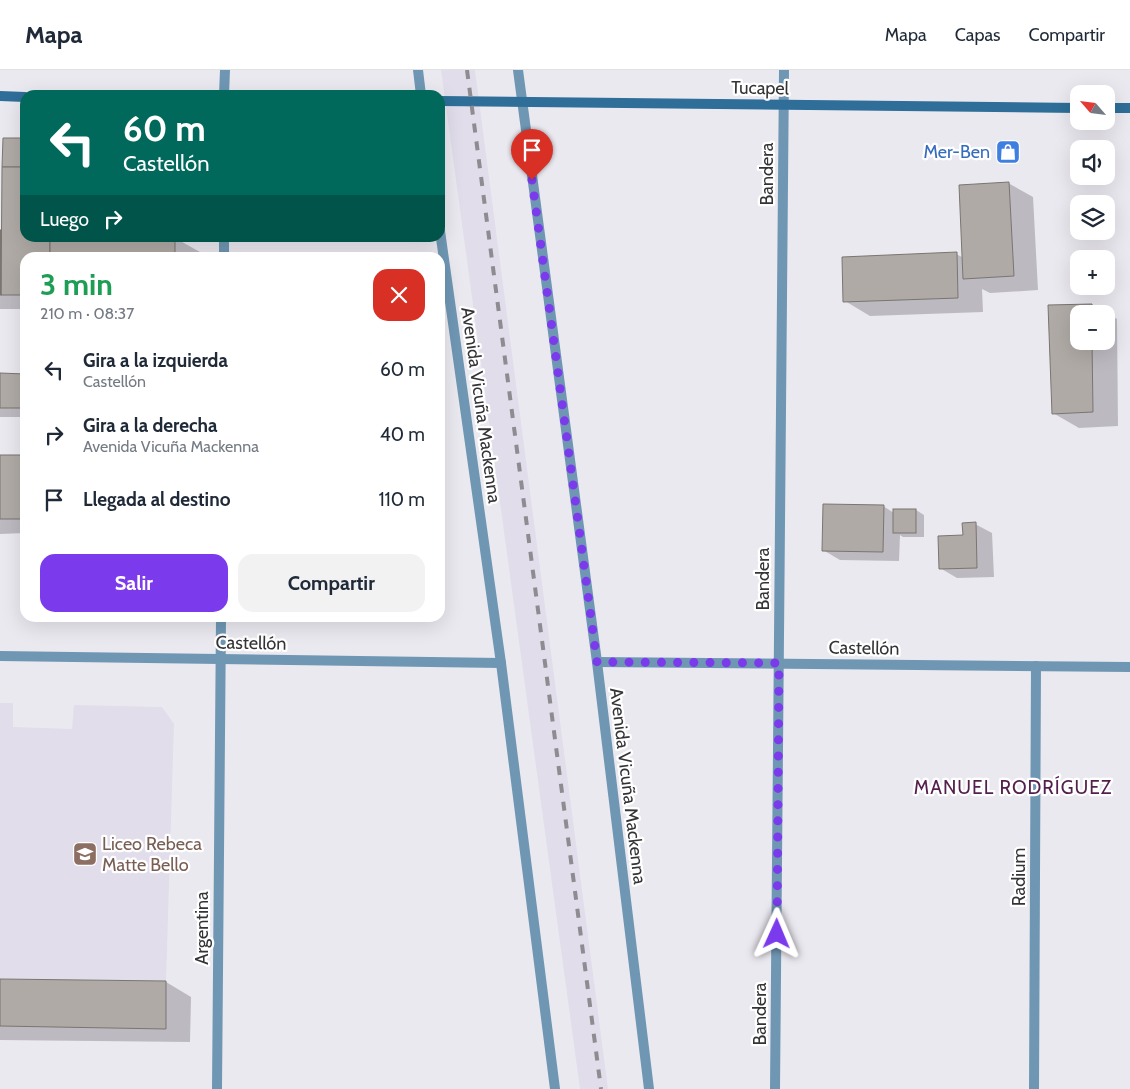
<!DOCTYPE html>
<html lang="es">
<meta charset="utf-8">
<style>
:root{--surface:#fff;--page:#f2f2f3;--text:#1f2937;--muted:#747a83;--line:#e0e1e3;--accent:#7c3aed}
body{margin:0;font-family:Cabin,sans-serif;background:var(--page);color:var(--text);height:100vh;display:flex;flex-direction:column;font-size:19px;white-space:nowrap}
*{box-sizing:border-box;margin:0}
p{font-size:16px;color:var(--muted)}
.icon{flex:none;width:28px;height:28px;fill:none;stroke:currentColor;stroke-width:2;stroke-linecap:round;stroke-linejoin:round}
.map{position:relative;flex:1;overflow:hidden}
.panel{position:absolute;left:20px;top:182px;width:425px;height:370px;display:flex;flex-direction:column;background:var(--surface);border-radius:15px;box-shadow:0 5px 20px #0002}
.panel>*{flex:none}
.guide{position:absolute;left:20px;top:20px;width:425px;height:152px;border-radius:15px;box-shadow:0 5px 20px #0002;background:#00695c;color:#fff;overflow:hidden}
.needle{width:32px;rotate:298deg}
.controls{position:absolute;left:1070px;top:15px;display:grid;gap:10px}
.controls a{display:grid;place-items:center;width:45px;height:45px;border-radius:10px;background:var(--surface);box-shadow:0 5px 20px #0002;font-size:25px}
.pin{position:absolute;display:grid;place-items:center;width:42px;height:42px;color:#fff;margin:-51px -21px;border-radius:50% 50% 50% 0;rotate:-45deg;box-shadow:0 0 5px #0007}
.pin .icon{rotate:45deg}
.me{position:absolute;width:55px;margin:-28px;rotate:1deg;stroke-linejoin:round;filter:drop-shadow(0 0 4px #0008)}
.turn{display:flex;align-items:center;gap:18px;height:105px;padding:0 20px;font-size:22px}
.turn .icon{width:65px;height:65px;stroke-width:2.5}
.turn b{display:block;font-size:35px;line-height:42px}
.then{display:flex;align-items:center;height:48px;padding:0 20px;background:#0003;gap:10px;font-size:19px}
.round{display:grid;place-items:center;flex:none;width:52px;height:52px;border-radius:15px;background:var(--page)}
.overview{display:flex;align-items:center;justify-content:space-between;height:85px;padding:0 20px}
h1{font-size:30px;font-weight:700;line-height:38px;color:#1e9e55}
.cta{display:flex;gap:10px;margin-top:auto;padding:10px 20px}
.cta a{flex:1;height:58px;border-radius:15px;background:var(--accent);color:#fff;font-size:20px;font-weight:700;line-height:58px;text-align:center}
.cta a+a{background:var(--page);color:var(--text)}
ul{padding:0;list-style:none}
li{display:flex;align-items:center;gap:15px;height:65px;padding:0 20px}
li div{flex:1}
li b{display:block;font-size:19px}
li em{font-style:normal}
header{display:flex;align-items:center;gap:30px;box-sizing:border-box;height:70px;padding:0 25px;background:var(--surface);border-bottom:1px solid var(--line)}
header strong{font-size:24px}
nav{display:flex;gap:28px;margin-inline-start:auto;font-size:18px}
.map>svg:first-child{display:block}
.built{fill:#e1ddeb}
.shadow{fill:#0003;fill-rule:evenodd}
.building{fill:#afaaa5;stroke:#7a7570}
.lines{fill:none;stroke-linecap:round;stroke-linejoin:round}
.street{stroke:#6f97b4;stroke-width:10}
.secondary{stroke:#2e6e98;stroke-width:10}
.rail{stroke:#8e8c91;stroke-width:4;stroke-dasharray:9 9;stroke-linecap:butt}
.route{stroke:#7c3aed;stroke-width:9;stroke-dasharray:0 16.2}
.labels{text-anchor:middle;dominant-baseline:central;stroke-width:4.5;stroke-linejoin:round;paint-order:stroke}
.street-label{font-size:18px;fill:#343336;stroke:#fff}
.shop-label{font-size:18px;fill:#366cbe;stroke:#fff;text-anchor:end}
.education-label{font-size:18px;fill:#785e54;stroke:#fff;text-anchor:start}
.neighbourhood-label{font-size:19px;letter-spacing:1px;fill:#531f4c;stroke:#fff}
</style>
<header>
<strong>Mapa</strong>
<nav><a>Mapa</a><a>Capas</a><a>Compartir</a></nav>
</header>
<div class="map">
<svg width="1130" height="1019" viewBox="0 0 1130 1019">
<rect width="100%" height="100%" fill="#ebe9f0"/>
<g class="built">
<path d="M441,0H475L608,1019H580Z"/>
<path d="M0,633H13V657L72,659L74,635L162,637L174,654L166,911L0,909Z"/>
</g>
<g class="shadow">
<path d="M25,70V168H175L200,182V188H25V239H0V161H3Z"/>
<path d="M1008,113L1033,127L1038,220L990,223L982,219L983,242L870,246L845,231L956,184L964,188Z"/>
<path d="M1092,235L1117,249L1118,356L1079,358L1053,343L1049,236ZM1079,244H1106V271H1079Z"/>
<rect x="0" y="305" width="25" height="42"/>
<path d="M0,386H25V463L0,464Z"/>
<path d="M883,436L894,443L916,440L924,445V467H903L900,465L899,491L840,490L823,480Z"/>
<path d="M975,454L992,463L994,507L957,508L940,498L964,466Z"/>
<path d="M0,910L166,912L191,927L190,972L0,970Z"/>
</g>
<g class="building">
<path d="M3,68H25V97H2Z"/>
<path d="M2,97H25V168H50V188H25V225H1Z"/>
<path d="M1009,112L1014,206L963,209L959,115Z"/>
<rect x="0" y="160" width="1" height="65"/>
<rect x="50" y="168" width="125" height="20"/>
<path d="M957,182L958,228L843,232L842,187Z"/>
<path d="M1092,234V244H1079V271H1092L1093,342L1052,344L1048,235Z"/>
<path d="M0,303L25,304V338H0Z"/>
<rect x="0" y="385" width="25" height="64"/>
<path d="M823,434L884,435L883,482L822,481Z"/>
<rect x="893" y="439" width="23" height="24"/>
<path d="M976,452L977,498L939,499L938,466L963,465L962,453Z"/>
<path d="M0,909L166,911V959L0,956Z"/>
</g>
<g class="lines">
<g class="street">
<path d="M418,0L421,25"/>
<path d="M518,0L597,592L649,1019"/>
<path d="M224,25L225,0"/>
<path d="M440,161L501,593L555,1019"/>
<path d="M224,188V168"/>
<path d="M0,586L501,593"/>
<path d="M597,592L1130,597"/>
<path d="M217,1019L221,548"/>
<path d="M775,1019L784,0"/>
<path d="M1034,1019L1036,596"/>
</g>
<g class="secondary">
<path d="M0,26L25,27"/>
<path d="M440,31L1079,38"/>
<path d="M1106,38H1130"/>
</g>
<path class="rail" d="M467,0L601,1019"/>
</g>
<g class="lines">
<path class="route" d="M532,110L597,592L779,593L777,864"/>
</g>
<defs>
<symbol id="shop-square" viewBox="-11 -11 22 22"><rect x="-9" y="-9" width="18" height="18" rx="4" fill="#3f7fe0" stroke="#fff"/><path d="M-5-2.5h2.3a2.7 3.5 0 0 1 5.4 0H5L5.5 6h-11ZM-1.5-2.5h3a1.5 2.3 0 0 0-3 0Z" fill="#fff"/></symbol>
<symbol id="school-square" viewBox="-11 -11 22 22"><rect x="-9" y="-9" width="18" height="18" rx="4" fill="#8d6e63" stroke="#fff"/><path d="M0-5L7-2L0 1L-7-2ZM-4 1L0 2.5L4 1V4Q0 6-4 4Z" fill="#fff"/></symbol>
</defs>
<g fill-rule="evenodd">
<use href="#shop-square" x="994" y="68" width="28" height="28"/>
<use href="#school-square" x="71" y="770" width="28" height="28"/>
</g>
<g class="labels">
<g class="street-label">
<text transform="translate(760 18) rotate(1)">Tucapel</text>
<text transform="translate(767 104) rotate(-90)">Bandera</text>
<text transform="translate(481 335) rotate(82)">Avenida Vicuña Mackenna</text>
<text transform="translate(763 509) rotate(-90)">Bandera</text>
<text transform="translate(251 573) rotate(1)">Castellón</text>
<text transform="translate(864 578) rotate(1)">Castellón</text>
<text transform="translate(628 716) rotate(83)">Avenida Vicuña Mackenna</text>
<text transform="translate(1019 807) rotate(-90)">Radium</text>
<text transform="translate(202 858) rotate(-90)">Argentina</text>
<text transform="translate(760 944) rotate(-90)">Bandera</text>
</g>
<g class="shop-label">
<text x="990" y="82">Mer-Ben</text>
</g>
<g class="education-label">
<text x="102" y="774">Liceo Rebeca<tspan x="102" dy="21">Matte Bello</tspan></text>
</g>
<g class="neighbourhood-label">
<text x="1013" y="717">MANUEL RODRÍGUEZ</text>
</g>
</g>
</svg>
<div class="controls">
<a><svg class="needle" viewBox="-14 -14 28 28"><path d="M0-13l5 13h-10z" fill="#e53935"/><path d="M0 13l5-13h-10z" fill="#747a83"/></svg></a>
<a><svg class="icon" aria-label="sound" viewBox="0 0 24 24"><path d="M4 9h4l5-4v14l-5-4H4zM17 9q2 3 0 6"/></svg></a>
<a><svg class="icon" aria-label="layers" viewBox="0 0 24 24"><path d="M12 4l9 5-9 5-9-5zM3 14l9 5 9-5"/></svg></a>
<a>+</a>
<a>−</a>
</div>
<div class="pin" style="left:532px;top:110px;background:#d93025"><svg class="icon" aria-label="arrive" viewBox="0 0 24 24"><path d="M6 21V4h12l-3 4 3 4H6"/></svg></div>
<svg class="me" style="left:777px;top:864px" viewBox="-20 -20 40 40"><path d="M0-17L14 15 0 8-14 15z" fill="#7c3aed" stroke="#fff" stroke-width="4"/></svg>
<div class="guide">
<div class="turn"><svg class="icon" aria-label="left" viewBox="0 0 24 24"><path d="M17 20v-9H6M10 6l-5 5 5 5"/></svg><div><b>60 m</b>Castellón</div></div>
<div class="then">Luego<svg class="icon" aria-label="right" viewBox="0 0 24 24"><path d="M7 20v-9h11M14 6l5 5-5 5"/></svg></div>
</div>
<section class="panel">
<div class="overview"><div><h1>3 min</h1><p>210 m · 08:37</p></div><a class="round" style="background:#d93025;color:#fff"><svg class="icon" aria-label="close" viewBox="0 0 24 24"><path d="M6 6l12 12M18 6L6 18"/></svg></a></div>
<ul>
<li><svg class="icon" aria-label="left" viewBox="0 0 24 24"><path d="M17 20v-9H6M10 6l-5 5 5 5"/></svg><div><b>Gira a la izquierda</b><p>Castellón</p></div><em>60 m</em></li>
<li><svg class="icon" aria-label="right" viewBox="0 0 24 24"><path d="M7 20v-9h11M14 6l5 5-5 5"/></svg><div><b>Gira a la derecha</b><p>Avenida Vicuña Mackenna</p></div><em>40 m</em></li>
<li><svg class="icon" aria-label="arrive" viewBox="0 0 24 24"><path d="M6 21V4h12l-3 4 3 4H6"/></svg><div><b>Llegada al destino</b></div><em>110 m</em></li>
</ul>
<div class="cta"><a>Salir</a><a>Compartir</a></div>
</section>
</div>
